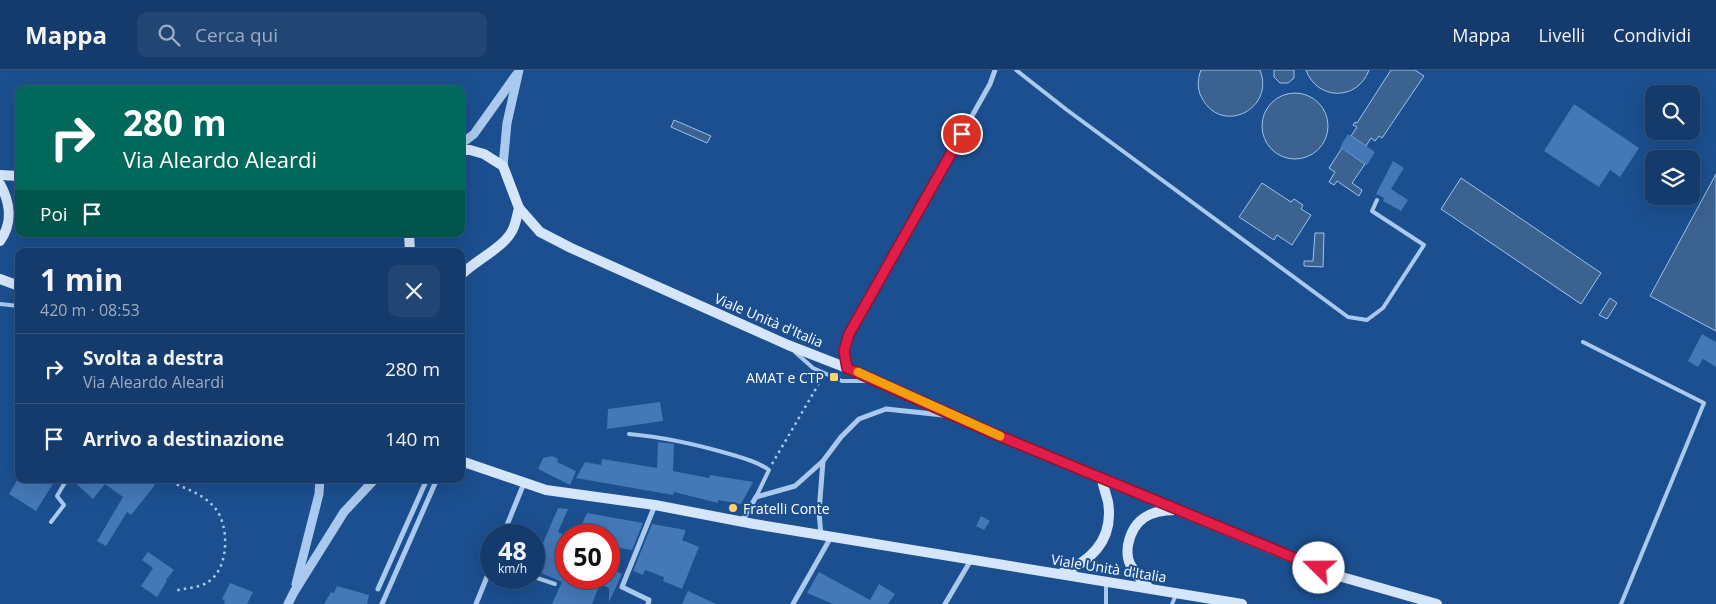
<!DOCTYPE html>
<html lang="it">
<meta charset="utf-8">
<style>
:root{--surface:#143b6b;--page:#214673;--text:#f1f3f6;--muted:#9dadc1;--line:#33557e}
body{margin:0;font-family:"Open Sans",sans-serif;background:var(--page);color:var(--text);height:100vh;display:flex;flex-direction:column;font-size:19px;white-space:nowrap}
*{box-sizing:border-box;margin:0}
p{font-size:16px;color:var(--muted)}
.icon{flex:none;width:28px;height:28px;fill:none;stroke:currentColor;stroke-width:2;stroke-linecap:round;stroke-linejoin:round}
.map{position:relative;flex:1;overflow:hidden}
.sheet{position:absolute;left:15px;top:178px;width:450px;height:235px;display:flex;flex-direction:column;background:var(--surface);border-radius:10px;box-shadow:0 5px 20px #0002,0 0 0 1px var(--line)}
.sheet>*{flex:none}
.hud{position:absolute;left:15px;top:15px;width:450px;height:152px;border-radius:10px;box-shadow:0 5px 20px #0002,0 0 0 1px var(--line);background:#00695c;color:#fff;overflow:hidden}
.tools{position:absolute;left:1645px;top:15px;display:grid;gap:10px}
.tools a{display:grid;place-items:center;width:55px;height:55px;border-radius:10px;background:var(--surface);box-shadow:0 5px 20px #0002,0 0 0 1px var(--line);font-size:25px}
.speed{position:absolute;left:480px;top:454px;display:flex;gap:10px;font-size:25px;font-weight:700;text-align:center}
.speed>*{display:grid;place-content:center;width:65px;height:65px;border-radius:50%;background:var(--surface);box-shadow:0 5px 20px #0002,0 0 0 1px var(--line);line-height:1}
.speed small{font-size:12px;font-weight:400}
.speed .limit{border:8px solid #d22;background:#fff;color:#111}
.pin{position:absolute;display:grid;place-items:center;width:42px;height:42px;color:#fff;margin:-21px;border:2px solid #fff;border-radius:50%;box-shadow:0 1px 5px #0007}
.me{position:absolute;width:55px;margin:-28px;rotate:292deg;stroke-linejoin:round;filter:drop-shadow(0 0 4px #0008)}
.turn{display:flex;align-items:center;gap:18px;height:105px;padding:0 25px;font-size:22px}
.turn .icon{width:65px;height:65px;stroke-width:2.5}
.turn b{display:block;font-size:35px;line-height:42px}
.then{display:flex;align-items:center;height:48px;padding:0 25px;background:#0003;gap:10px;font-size:19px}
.round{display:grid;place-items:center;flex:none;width:52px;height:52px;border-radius:10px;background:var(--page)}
.headline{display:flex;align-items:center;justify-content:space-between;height:85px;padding:0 25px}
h1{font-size:30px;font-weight:700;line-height:38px}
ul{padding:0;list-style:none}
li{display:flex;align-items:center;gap:15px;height:70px;padding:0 25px;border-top:1px solid var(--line)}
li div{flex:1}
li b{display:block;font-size:19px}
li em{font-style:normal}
header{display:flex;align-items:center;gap:30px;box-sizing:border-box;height:70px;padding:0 25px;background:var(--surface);border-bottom:1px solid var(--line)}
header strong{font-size:24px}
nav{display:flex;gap:28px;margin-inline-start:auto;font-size:18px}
.search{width:350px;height:45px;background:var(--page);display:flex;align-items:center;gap:12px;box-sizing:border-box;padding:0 18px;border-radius:10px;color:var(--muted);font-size:19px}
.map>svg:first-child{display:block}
.water{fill:#3c6290;stroke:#9cc4f0}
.building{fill:#4478b7}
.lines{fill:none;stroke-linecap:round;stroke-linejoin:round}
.path{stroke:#a9c9ee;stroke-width:2.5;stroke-dasharray:2.5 4;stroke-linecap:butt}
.service{stroke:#a9c9ee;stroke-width:4}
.minor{stroke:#a9c9ee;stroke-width:5}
.tertiary{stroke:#a9c9ee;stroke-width:9}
.secondary{stroke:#d6e6fa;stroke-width:10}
.route-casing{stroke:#92132f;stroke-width:12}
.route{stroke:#e11d48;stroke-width:9}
.slow{stroke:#f59e0b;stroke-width:9}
.poi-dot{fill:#ffd166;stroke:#1b4f8f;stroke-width:2}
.labels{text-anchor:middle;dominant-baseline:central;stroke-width:4;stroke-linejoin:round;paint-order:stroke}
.street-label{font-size:14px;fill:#fff;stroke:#1b4f8f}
.poi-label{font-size:14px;fill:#fff;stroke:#1b4f8f;text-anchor:end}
</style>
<header>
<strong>Mappa</strong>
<div class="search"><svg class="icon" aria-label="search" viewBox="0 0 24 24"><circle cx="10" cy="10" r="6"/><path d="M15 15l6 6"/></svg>Cerca qui</div>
<nav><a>Mappa</a><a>Livelli</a><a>Condividi</a></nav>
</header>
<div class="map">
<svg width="1716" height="534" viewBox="0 0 1716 534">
<rect width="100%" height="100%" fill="#1b4f8f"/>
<g class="water">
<path d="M1201,0H1260C1275,38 1224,65 1203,30C1197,21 1197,10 1201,0Z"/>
<path d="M1274,0H1294V8L1288,13H1280L1274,7Z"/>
<path d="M1306,0H1369C1358,31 1317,31 1306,0Z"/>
<path d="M1391,0H1415L1424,6L1382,68L1379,66L1375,71L1371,68L1366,76L1351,66L1357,57L1353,55L1355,52L1357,53Z"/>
<circle cx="1295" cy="56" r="33"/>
<path d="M674,50L711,66L707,73L671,57Z"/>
<path d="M1342,78L1365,94L1352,113L1362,120L1359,126L1337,111L1334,115L1329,112L1335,102L1329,98Z"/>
<path d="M1716,104V261L1650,226Z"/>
<path d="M1461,108L1601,203L1581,234L1441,139Z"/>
<path d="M1262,113L1291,132L1294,129L1303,135L1301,139L1311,145L1292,175L1277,165L1274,170L1239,147Z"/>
<path d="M1315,163H1324L1323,197L1304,196V191H1313Z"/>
<path d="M1610,228L1617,233L1607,249L1599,245Z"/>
</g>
<g class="building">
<path d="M1574,34L1639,78L1620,107L1610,100L1599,117L1544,81Z"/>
<path d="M1348,64L1375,82L1367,95L1340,77Z"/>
<path d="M1393,91L1404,98L1391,119L1408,130L1401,141L1383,131L1384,128L1376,124Z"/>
<path d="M1702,264L1716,272V297L1703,289L1698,297L1688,291Z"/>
<path d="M660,332L663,351L607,359L608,339Z"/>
<path d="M658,372L674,374L673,401L709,408L710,405L753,412L741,434L718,430V433L674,422L673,425L576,408L585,392L601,395L602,389L657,398Z"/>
<path d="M552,386L558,389L557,392L576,401L570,415L538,399L543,388Z"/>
<path d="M18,409H56L36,441L9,424Z"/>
<path d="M71,409H147L155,415L131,445L127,442L106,476L97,471L123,427L105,414L93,429Z"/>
<path d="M558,438L568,439L558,462L566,466V508H609V465L579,461L587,443L643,453L632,480L620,478L611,499L622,504L609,532V518L600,514L592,534H552L562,512L534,500V470L543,473Z"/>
<path d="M981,446L990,451L984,460L976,456Z"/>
<path d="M652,454L686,460L682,470L699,477L682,519L663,511L664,507L645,500L643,505L633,501Z"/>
<path d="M148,482L174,500L166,510L167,511L157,527L141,516L153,498L142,490Z"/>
<path d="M819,502L870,530L879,514L895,524L888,534H833L807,523Z"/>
<path d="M230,513L253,522L247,534H224L225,531L222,529Z"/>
<path d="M337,516L369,525L367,534H324L331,522L334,523Z"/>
<path d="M688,521L716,534H682Z"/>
</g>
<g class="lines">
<g class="path">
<path d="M772,394L821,310"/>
<path d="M165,409C182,418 202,422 215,438C230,456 229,499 208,512C200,518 184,518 175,521"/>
</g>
<g class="service">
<path d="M1016,0L1067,40L1348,247L1367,250L1383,238L1424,175L1372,141L1377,130"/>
<path d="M0,234L19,236"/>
<path d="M1583,272L1704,333L1621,534"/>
<path d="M795,282L813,298L842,311H867"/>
<path d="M629,364C665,367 699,375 733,385C746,389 758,392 769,400L756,427"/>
<path d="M51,452L64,435L57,426L67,409"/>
<path d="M534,507L555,514"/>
<path d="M1106,514V534"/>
<path d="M1172,534L1176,525"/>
</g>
<g class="minor">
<path d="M847,297L844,281L849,264L990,14L995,0"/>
<path d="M742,451L756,427L795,416L823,391L841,367L859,349L886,339L943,345"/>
<path d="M503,465L524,413"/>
<path d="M821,465L819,442L823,391"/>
<path d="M378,519L427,409"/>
<path d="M382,534L437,409"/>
<path d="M476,534L491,497"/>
<path d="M648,534L649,530L622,517L655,435"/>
<path d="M793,534L831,467"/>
<path d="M945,534L971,490"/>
</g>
<g class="tertiary">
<path d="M461,74L474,64L516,5"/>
<path d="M503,96L507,53L519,0"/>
<path d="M296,514L319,424L320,409"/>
<path d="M288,534L294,522L344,442L375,409"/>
</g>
<g class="secondary">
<path d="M461,80H470L484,84L503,96L519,138L540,162L571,178L788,275L847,298L990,362L1254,472L1335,505L1437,534"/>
<path d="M0,105L19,106"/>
<path d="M0,114C10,132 13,153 0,171"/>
<path d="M409,164L410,181"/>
<path d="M461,205C476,190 503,178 512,161C516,154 517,145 519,138"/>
<path d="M0,209L19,216"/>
<path d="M461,391L546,420L655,435L754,454L1242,534"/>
<path d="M1060,504C1092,491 1114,469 1108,432C1106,424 1103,416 1102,409"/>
<path d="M1149,518C1142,511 1135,503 1130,494C1127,488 1127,482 1128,475C1133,449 1150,440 1175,440"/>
</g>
</g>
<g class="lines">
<defs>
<path id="route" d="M962,64L849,264L844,281L847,298L990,362L1319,498"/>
</defs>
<use href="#route" class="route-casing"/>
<use href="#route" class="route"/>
<path class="slow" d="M858,302L1000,366"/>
</g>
<g class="poi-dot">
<rect x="829" y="302" width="10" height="10" rx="2.5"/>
<circle cx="733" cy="438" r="5"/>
</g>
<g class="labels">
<g class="street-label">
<text transform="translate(769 250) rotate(23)">Viale Unità d'Italia</text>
<text transform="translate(1109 498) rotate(9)">Viale Unità d'Italia</text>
</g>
<g class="poi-label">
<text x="824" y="307">AMAT e CTP</text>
<text x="743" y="438" text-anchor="start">Fratelli Conte</text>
</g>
</g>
</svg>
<div class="tools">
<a><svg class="icon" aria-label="search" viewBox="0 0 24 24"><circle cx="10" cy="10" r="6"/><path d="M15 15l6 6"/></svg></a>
<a><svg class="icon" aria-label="layers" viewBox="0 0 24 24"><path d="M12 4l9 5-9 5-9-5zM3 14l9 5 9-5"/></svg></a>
</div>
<div class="speed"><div>48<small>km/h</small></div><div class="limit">50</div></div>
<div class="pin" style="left:962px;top:64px;background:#d93025"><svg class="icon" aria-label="arrive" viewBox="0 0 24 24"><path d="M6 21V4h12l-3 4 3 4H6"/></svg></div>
<svg class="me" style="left:1319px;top:498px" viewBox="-20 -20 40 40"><circle r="19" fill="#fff"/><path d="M0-13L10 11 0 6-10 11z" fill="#e11d48"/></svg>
<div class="hud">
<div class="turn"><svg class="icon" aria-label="right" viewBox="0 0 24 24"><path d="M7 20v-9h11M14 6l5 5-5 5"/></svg><div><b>280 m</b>Via Aleardo Aleardi</div></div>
<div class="then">Poi<svg class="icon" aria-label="arrive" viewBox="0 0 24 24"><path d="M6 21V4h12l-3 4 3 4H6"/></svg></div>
</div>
<section class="sheet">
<div class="headline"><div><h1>1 min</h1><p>420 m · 08:53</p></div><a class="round"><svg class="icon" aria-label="close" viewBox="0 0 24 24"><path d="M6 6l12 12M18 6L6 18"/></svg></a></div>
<ul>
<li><svg class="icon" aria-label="right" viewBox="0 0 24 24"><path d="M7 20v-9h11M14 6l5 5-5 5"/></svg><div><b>Svolta a destra</b><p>Via Aleardo Aleardi</p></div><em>280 m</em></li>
<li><svg class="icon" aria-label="arrive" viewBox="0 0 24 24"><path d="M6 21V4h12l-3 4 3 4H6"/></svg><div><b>Arrivo a destinazione</b></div><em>140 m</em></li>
</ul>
</section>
</div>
